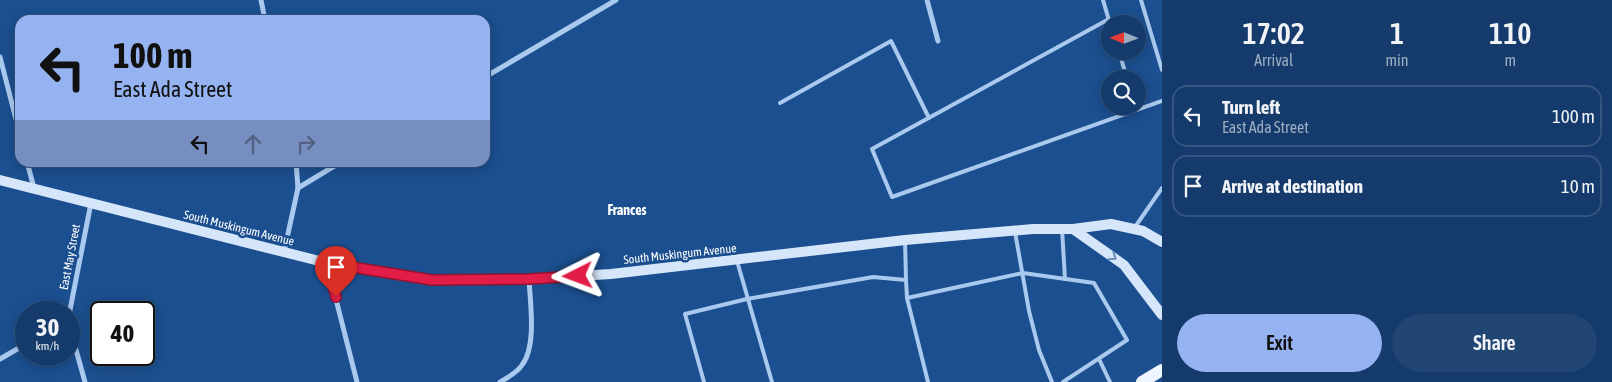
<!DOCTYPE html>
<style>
:root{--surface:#143b6b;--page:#214673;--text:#f1f3f6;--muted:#9dadc1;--line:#33557e;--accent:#95b2f1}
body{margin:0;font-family:"Asap Condensed",sans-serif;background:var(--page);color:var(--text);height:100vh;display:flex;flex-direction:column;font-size:19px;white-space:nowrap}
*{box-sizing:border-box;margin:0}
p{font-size:16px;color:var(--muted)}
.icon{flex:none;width:28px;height:28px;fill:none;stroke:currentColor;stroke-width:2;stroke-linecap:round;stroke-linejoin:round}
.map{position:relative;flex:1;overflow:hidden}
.panel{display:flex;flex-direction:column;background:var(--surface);width:450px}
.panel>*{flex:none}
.top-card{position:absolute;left:15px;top:15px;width:475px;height:152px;border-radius:15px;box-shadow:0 2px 12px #0003,0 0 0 1px var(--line);background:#95b2f1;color:#111;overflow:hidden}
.needle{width:32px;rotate:271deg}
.tools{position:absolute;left:1101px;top:15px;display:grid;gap:10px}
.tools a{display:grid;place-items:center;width:45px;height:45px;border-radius:50%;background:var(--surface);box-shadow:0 2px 12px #0003,0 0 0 1px var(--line);font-size:25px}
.speed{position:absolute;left:15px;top:301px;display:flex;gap:10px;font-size:25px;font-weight:700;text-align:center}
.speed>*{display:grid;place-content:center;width:65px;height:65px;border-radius:50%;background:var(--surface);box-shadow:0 2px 12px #0003,0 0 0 1px var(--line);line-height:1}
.speed small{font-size:12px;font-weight:400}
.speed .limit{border:2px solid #111;border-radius:8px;background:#fff;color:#111}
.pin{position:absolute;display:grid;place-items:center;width:42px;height:42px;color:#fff;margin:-51px -21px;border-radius:50% 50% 50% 0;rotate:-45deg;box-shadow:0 0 5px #0007}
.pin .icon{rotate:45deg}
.me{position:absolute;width:55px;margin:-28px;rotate:267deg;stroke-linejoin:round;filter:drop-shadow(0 0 4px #0008)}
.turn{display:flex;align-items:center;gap:18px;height:105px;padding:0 15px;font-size:22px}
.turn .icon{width:65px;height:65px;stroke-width:2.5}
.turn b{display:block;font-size:35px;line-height:42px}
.lanes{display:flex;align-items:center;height:48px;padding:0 15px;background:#0003;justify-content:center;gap:25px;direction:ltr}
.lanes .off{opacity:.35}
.eta{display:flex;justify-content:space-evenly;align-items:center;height:85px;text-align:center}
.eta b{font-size:30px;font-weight:600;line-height:35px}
.cta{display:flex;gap:10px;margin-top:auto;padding:10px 15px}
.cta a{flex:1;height:58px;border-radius:30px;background:var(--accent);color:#111;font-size:20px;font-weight:600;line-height:58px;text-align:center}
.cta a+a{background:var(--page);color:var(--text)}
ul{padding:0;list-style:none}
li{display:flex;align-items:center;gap:15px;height:62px;margin:0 10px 8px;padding:0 5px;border:2px solid var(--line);border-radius:15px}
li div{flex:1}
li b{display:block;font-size:19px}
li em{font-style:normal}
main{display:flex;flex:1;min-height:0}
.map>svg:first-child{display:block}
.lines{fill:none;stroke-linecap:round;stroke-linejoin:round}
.lane{stroke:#a9c9ee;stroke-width:4}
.street{stroke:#a9c9ee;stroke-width:5}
.secondary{stroke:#d6e6fa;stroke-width:10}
.primary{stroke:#f0f6ff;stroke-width:12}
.oneway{stroke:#668bba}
.route-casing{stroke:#92132f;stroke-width:12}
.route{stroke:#e11d48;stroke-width:9}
.labels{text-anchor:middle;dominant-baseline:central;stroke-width:5;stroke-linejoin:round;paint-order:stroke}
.street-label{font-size:12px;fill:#fff;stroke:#1b4f8f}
.neighbourhood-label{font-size:14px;font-weight:bold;fill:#fff;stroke:#1b4f8f}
</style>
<main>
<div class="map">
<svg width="1162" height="382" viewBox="0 0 1162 382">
<rect width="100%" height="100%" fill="#1b4f8f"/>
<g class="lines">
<g class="lane">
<path d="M1103,0L1110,24"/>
<path d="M1141,0L1162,70"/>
<path d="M1109,19L872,149L892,197L1162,101"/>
<path d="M1119,51L1127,79"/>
<path d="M780,103L891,41L929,118"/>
<path d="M1135,227L1162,188"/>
<path d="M1062,229L1065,279"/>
<path d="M1015,232L1029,311L1039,350L1052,382"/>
<path d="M905,240L906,280"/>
<path d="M737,261L772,382"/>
<path d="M907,298L1023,273L1094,283L1127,340L1063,382"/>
<path d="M1099,359L1110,382"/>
<path d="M704,382L685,314L747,299L873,277L906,280L907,298L928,382"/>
</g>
<g class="street">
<path d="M261,0L265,20"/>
<path d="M927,0L938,41"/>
<path d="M0,57L20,135"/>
<path d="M485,77L616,0"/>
<path d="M27,162L34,188"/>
<path d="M298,188L341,162"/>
<path d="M284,252L298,188L296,162"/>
<path d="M327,264L357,382"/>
<path d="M69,315L91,203"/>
<path d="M69,325L85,382"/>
<path d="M0,359L26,344"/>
<path d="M500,382C508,377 517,373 522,365C537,346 530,302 529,279"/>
</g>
<g class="secondary">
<path d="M0,180L327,263L432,280L529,279L611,274L905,240L1033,229H1073L1111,224L1143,231L1162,242"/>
<path d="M1073,229L1124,265L1162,315"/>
</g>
<path class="primary" d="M1142,382L1162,370"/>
</g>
<defs><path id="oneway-chevron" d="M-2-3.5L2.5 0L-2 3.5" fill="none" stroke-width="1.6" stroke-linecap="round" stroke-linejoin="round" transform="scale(1.25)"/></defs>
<use class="oneway" href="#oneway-chevron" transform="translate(1113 257) rotate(35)"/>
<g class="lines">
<defs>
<path id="route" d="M336,297L327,263L432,280L529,279L578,276"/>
</defs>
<use href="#route" class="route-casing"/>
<use href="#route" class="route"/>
</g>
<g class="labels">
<g class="street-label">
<text transform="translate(239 228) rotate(14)">South Muskingum Avenue</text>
<text transform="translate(680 254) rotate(-6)">South Muskingum Avenue</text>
<text transform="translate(70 257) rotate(-79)">East May Street</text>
</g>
<g class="neighbourhood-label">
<text x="627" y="210">Frances</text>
</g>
</g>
</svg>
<div class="tools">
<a><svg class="needle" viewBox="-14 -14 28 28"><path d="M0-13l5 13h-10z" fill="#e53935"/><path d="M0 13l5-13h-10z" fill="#9dadc1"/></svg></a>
<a><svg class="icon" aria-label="search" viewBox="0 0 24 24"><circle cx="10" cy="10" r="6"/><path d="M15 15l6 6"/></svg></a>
</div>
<div class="speed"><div>30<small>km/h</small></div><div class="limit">40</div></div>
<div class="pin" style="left:336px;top:297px;background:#d93025"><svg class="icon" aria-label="arrive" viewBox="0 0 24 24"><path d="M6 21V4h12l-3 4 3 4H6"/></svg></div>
<svg class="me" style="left:578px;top:276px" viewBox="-20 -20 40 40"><path d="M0-17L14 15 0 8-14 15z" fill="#e11d48" stroke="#fff" stroke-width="4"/></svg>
<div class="top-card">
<div class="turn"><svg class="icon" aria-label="left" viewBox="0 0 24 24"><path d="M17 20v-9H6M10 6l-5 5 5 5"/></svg><div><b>100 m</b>East Ada Street</div></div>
<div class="lanes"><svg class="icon" aria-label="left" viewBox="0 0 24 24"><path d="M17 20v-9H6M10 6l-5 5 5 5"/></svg><svg class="icon off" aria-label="ahead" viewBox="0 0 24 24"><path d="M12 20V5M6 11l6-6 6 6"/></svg><svg class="icon off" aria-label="right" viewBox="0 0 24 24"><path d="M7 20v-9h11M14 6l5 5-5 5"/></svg></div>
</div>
</div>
<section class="panel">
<div class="eta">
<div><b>17:02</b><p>Arrival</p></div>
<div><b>1</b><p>min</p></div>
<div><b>110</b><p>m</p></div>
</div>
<ul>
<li><svg class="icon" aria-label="left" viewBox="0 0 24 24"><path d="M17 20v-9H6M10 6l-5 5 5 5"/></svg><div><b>Turn left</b><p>East Ada Street</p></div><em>100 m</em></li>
<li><svg class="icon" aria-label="arrive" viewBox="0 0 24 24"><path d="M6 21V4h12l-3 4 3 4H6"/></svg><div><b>Arrive at destination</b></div><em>10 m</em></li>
</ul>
<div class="cta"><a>Exit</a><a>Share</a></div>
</section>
</main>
